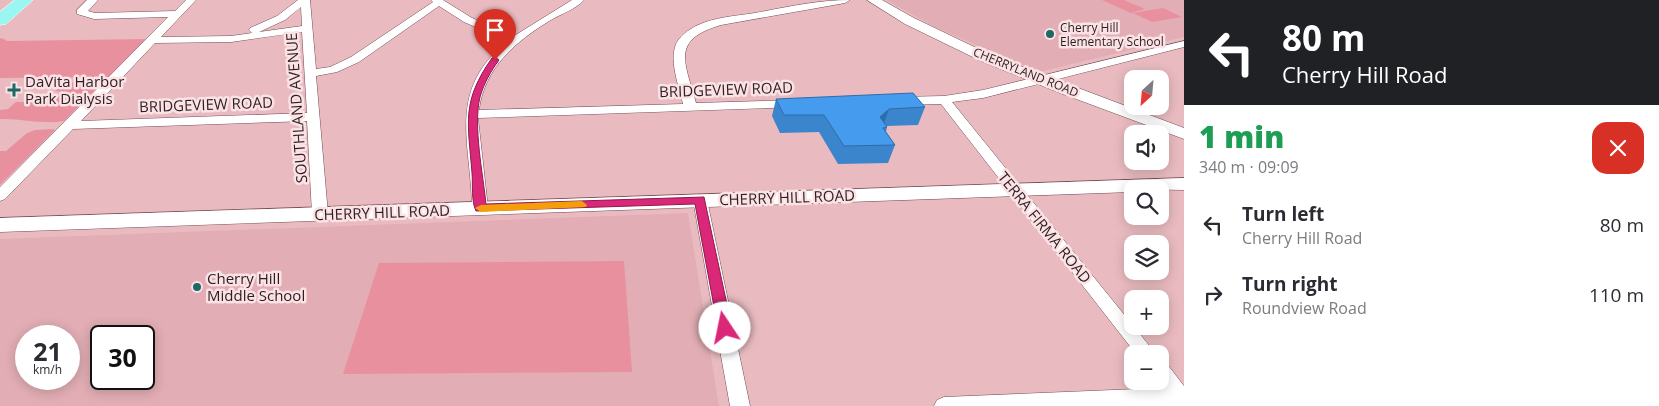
<!DOCTYPE html>
<meta charset="utf-8">
<style>
:root{--surface:#fff;--page:#f7f7f7;--text:#2b2b33;--muted:#7c7c81}
body{margin:0;font-family:"Open Sans",sans-serif;background:var(--page);color:var(--text);height:100vh;display:flex;flex-direction:column;font-size:19px;white-space:nowrap}
*{box-sizing:border-box;margin:0}
p{font-size:16px;color:var(--muted)}
.icon{flex:none;width:28px;height:28px;fill:none;stroke:currentColor;stroke-width:2;stroke-linecap:round;stroke-linejoin:round}
.map{position:relative;flex:1;overflow:hidden}
.panel{display:flex;flex-direction:column;background:var(--surface);width:475px}
.panel>*{flex:none}
.hud{background:#202124;color:#fff;overflow:hidden}
.needle{width:32px;rotate:206deg}
.buttons{position:absolute;left:1124px;top:70px;display:grid;gap:10px}
.buttons a{display:grid;place-items:center;width:45px;height:45px;border-radius:10px;background:var(--surface);box-shadow:0 2px 12px #0003;font-size:25px}
.speed{position:absolute;left:15px;top:325px;display:flex;gap:10px;font-size:25px;font-weight:700;text-align:center}
.speed>*{display:grid;place-content:center;width:65px;height:65px;border-radius:50%;background:var(--surface);box-shadow:0 2px 12px #0003;line-height:1}
.speed small{font-size:12px;font-weight:400}
.speed .limit{border:2px solid #111;border-radius:8px;background:#fff;color:#111}
.pin{position:absolute;display:grid;place-items:center;width:42px;height:42px;color:#fff;margin:-51px -21px;border-radius:50% 50% 50% 0;rotate:-45deg;box-shadow:0 0 5px #0007}
.pin .icon{rotate:45deg}
.me{position:absolute;width:55px;margin:-28px;rotate:349deg;stroke-linejoin:round;filter:drop-shadow(0 0 4px #0008)}
.turn{display:flex;align-items:center;gap:18px;height:105px;padding:0 15px;font-size:22px}
.turn .icon{width:65px;height:65px;stroke-width:2.5}
.turn b{display:block;font-size:35px;line-height:42px}
.round{display:grid;place-items:center;flex:none;width:52px;height:52px;border-radius:15px;background:var(--page)}
.head{display:flex;align-items:center;justify-content:space-between;height:85px;padding:0 15px}
h1{font-size:30px;font-weight:800;line-height:38px;color:#1e9e55}
ul{padding:0;list-style:none}
li{display:flex;align-items:center;gap:15px;height:70px;padding:0 15px}
li div{flex:1}
li b{display:block;font-size:19px}
li em{font-style:normal}
main{display:flex;flex:1;min-height:0}
.map>svg:first-child{display:block}
.built{fill:#e2adb4;fill-rule:evenodd}
.green{fill:#e9909e}
.lines{fill:none;stroke-linecap:round;stroke-linejoin:round}
.minor-casing{stroke:#724c51;stroke-width:1}
.tertiary-casing{stroke:#724c51;stroke-width:1}
.primary-casing{stroke:#fff;stroke-width:1}
.minor{fill:#fff;fill-rule:evenodd}
.tertiary{fill:#fff;fill-rule:evenodd}
.primary{fill:#9af6f1;fill-rule:evenodd}
.wall{fill:#3b85cd}
.shaded-wall{fill:#306ca7}
.building{fill:#459bee;stroke:#306ca7}
.route{fill:#db2777;stroke:#8e194d}
.slow{fill:#f59e0b}
.poi-dot{fill:#1c6965;stroke:#fae2e5;stroke-width:2}
.labels{text-anchor:middle;dominant-baseline:central;stroke-width:5;stroke-linejoin:round;paint-order:stroke}
.far-poi-label{font-size:12px;fill:#2e1d20;stroke:#fae2e5;text-anchor:start}
.far-street-label{font-size:12px;fill:#2e1d20;stroke:#fae2e5}
.poi-label{font-size:15px;fill:#2e1d20;stroke:#fae2e5;text-anchor:start}
.street-label{font-size:15px;fill:#2e1d20;stroke:#fae2e5}
</style>
<main>
<div class="map">
<svg width="1184" height="406" viewBox="0 0 1184 406">
<rect width="100%" height="100%" fill="#e9bbc0"/>
<g class="built">
<path d="M886,0H1184V37L1039,72L935,27Z"/>
<path d="M688,213L719,406H0V239ZM26,336H69V379H26ZM101,336H144V379H101Z"/>
</g>
<g class="green">
<path d="M1102,0H1124L1145,9L1131,13Z"/>
<path d="M1163,8L1182,17L1152,22L1133,13Z"/>
<path d="M0,38L4,39L7,41L148,39L111,76L108,77L0,78Z"/>
<path d="M104,81L64,121C43,125 21,118 0,119V110L8,109L16,102H40L45,98H56L63,92L55,91C67,79 88,81 104,81Z"/>
<path d="M53,129L55,130L0,185V151H6L27,133L35,130Z"/>
<path d="M624,261L632,372L343,374L379,263Z"/>
</g>
<g class="lines">
<defs>
<g id="minor">
<path d="M87,0H98L88,11L95,13L175,11L186,0H196L161,37L231,36L252,33L249,30L250,28L277,16L298,0H310L316,69L330,67L351,57L433,2L431,0H443L472,18L514,36L572,0H584C576,9 561,14 551,20C516,41 484,68 479,110L683,104C679,86 669,62 676,44C680,36 688,30 696,26C714,17 736,16 755,13C787,7 818,0 850,0L845,3L721,25C670,40 685,62 696,103L795,100L799,101L801,104L799,107L478,118L488,208L485,212H475L472,208C471,142 446,90 508,41L464,22L439,6L359,62L337,72L316,76L328,214L325,218H315L312,214L307,121L73,129L5,199L0,201V187L168,17L94,19L77,14V10ZM301,7L302,26L259,32L285,20ZM302,32L307,113L81,121L155,43L231,42Z"/>
<path d="M1184,41V47L983,98L952,102L1156,354H1136L941,104L898,105L892,101L898,97L944,96L983,90Z"/>
<path d="M700,195L705,197L707,200L750,406H730L693,200L695,197Z"/>
<path d="M1160,362L1167,364L1184,386V406H934L937,400L944,397L1162,388L1157,381H1160Z"/>
</g>
<g id="tertiary">
<path d="M867,0H882L914,18L991,55L1184,128V139L1060,93L981,61L905,24Z"/>
<path d="M1184,178V190L1132,189V192L0,232V218Z"/>
</g>
<path id="primary" d="M15,0H33L6,24L0,25V12Z"/>
</defs>
<use href="#minor" class="minor-casing"/>
<use href="#tertiary" class="tertiary-casing"/>
<use href="#primary" class="primary-casing"/>
<use href="#minor" class="minor"/>
<use href="#tertiary" class="tertiary"/>
<use href="#primary" class="primary"/>
</g>
<path class="wall" d="M776,99L925,107L918,125L886,126L887,127L886,132L895,145L888,163L838,164L819,132L780,133L772,116Z"/>
<path class="shaded-wall" d="M889,109L883,126L880,117Z"/>
<path class="building" d="M913,93L925,107L889,109L880,117L887,127L883,128L895,145L844,146L824,115H784L776,99Z"/>
<path class="route" d="M495,57L499,60C491,71 484,83 480,97C473,126 483,174 486,204L704,197L732,328L730,332L725,333L720,332L718,328L695,204L476,211C471,201 473,184 472,173C468,122 461,102 492,58Z"/>
<path class="slow" d="M582,201L587,205L586,207L481,212L475,208L481,205Z"/>
<g class="poi-dot">
<circle cx="1050" cy="34" r="5"/>
<path d="M11.5 82.5h5v5h5v5h-5v5h-5v-5h-5v-5h5z"/>
<circle cx="197" cy="287" r="5"/>
</g>
<g class="labels">
<g class="far-poi-label">
<text x="1060" y="27">Cherry Hill<tspan x="1060" dy="14">Elementary School</tspan></text>
</g>
<g class="far-street-label">
<text transform="translate(1026 72) rotate(22)">CHERRYLAND ROAD</text>
</g>
<g class="poi-label">
<text x="25" y="81">DaVita Harbor<tspan x="25" dy="17">Park Dialysis</tspan></text>
<text x="207" y="278">Cherry Hill<tspan x="207" dy="17">Middle School</tspan></text>
</g>
<g class="street-label">
<text transform="translate(726 89) rotate(-2)">BRIDGEVIEW ROAD</text>
<text transform="translate(206 104) rotate(-2)">BRIDGEVIEW ROAD</text>
<text transform="translate(296 108) rotate(-94)">SOUTHLAND AVENUE</text>
<text transform="translate(787 197) rotate(-2)">CHERRY HILL ROAD</text>
<text transform="translate(382 212) rotate(-2)">CHERRY HILL ROAD</text>
<text transform="translate(1045 227) rotate(51)">TERRA FIRMA ROAD</text>
</g>
</g>
</svg>
<div class="buttons">
<a><svg class="needle" viewBox="-14 -14 28 28"><path d="M0-13l5 13h-10z" fill="#e53935"/><path d="M0 13l5-13h-10z" fill="#7c7c81"/></svg></a>
<a><svg class="icon" aria-label="sound" viewBox="0 0 24 24"><path d="M4 9h4l5-4v14l-5-4H4zM17 9q2 3 0 6"/></svg></a>
<a><svg class="icon" aria-label="search" viewBox="0 0 24 24"><circle cx="10" cy="10" r="6"/><path d="M15 15l6 6"/></svg></a>
<a><svg class="icon" aria-label="layers" viewBox="0 0 24 24"><path d="M12 4l9 5-9 5-9-5zM3 14l9 5 9-5"/></svg></a>
<a>+</a>
<a>−</a>
</div>
<div class="speed"><div>21<small>km/h</small></div><div class="limit">30</div></div>
<div class="pin" style="left:495px;top:60px;background:#d93025"><svg class="icon" aria-label="arrive" viewBox="0 0 24 24"><path d="M6 21V4h12l-3 4 3 4H6"/></svg></div>
<svg class="me" style="left:725px;top:328px" viewBox="-20 -20 40 40"><circle r="19" fill="#fff"/><path d="M0-13L10 11 0 6-10 11z" fill="#db2777"/></svg>
</div>
<section class="panel">
<div class="hud">
<div class="turn"><svg class="icon" aria-label="left" viewBox="0 0 24 24"><path d="M17 20v-9H6M10 6l-5 5 5 5"/></svg><div><b>80 m</b>Cherry Hill Road</div></div>
</div>
<div class="head"><div><h1>1 min</h1><p>340 m · 09:09</p></div><a class="round" style="background:#d93025;color:#fff"><svg class="icon" aria-label="close" viewBox="0 0 24 24"><path d="M6 6l12 12M18 6L6 18"/></svg></a></div>
<ul>
<li><svg class="icon" aria-label="left" viewBox="0 0 24 24"><path d="M17 20v-9H6M10 6l-5 5 5 5"/></svg><div><b>Turn left</b><p>Cherry Hill Road</p></div><em>80 m</em></li>
<li><svg class="icon" aria-label="right" viewBox="0 0 24 24"><path d="M7 20v-9h11M14 6l5 5-5 5"/></svg><div><b>Turn right</b><p>Roundview Road</p></div><em>110 m</em></li>
</ul>
</section>
</main>
